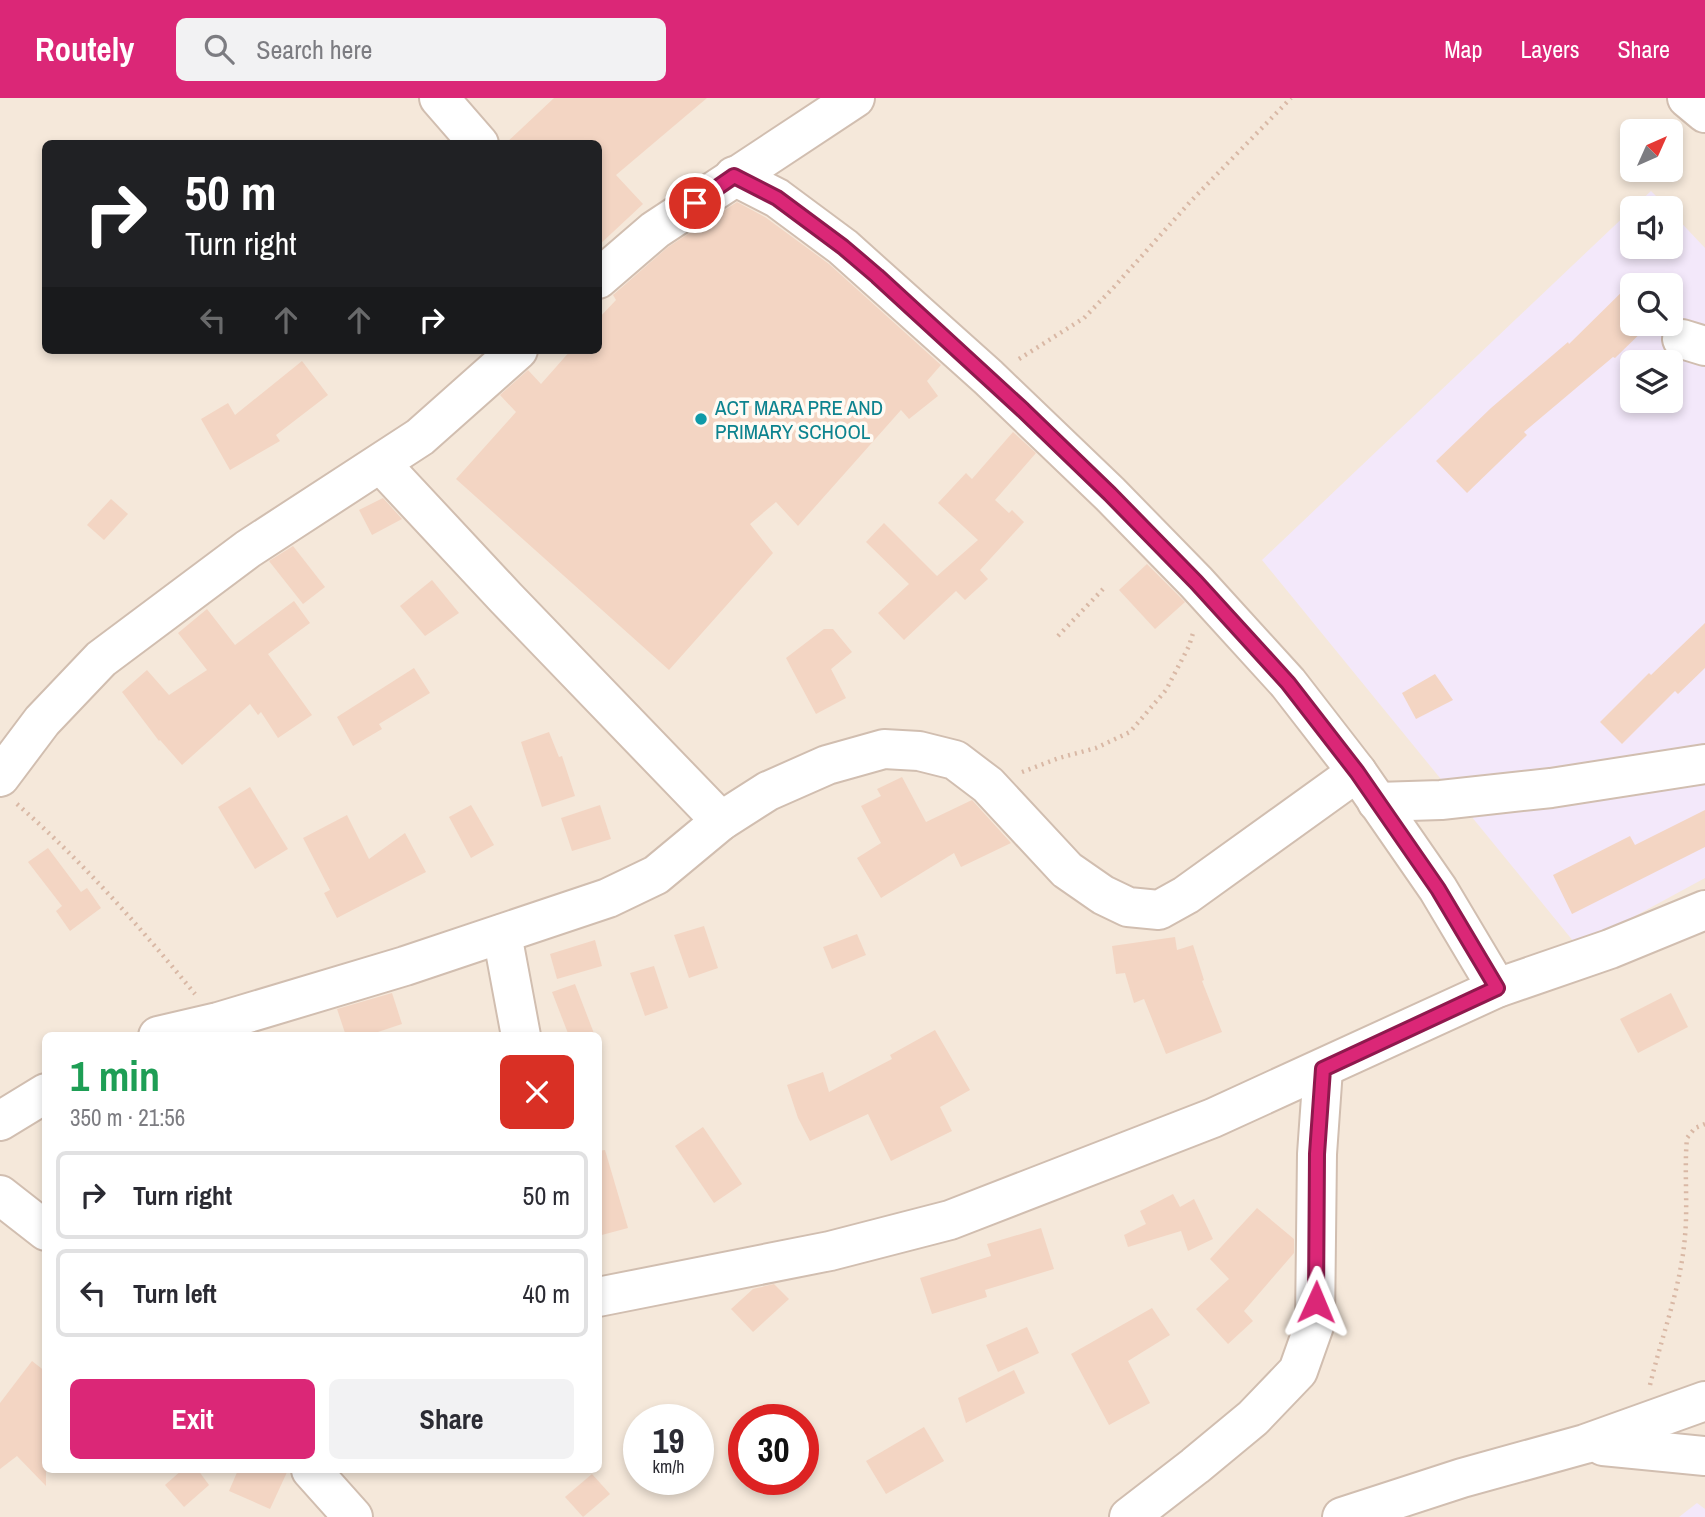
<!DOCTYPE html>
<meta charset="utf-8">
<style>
:root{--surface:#fff;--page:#f2f2f3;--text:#2b2b33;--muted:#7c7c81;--line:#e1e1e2;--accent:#db2777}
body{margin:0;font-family:"Archivo Narrow",sans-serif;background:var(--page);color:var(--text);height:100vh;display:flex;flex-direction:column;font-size:26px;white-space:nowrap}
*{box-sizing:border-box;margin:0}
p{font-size:23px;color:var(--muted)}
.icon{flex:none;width:38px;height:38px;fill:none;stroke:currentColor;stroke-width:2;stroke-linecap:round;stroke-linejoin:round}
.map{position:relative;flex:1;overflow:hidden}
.drawer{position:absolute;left:42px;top:934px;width:560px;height:441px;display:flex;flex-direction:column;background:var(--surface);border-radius:10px;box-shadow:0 4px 10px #0003}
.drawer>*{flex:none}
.guide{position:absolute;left:42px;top:42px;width:560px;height:214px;border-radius:10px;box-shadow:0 4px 10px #0003;background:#202124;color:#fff;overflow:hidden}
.needle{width:46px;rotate:45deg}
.buttons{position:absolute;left:1620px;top:21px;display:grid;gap:14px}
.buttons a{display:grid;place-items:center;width:63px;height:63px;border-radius:10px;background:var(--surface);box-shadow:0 4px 10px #0003;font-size:35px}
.speed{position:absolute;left:623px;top:1306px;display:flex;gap:14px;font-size:35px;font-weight:700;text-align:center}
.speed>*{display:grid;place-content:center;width:91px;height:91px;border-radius:50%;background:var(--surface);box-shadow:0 4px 10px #0003;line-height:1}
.speed small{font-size:18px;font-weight:400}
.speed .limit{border:10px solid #d22;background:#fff;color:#111}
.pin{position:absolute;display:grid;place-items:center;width:60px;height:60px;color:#fff;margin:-30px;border:4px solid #fff;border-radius:50%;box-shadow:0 2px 7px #0007}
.me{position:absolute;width:77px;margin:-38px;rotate:1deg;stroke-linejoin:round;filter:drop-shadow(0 0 5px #0008)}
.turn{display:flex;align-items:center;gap:24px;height:147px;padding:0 28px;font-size:32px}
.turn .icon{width:91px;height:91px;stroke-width:2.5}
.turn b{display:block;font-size:49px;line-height:60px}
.lanes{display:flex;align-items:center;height:66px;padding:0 28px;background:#0003;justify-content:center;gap:35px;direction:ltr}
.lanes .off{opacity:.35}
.round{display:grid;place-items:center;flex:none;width:74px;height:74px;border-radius:10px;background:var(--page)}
.summary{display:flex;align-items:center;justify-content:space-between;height:119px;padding:0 28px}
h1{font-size:42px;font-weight:700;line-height:52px;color:#1e9e55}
.button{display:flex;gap:14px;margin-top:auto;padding:14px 28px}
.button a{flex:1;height:80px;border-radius:10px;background:var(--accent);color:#fff;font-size:28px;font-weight:700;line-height:80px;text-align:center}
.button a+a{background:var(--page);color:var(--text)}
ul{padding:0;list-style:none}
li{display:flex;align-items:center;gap:21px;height:88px;margin:0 14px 10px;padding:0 14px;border:4px solid var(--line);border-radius:10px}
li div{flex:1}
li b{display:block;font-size:26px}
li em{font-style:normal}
header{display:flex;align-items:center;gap:42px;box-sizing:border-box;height:98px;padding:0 35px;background:var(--accent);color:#fff}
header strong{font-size:33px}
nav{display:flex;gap:38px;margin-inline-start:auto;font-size:24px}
.search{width:490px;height:63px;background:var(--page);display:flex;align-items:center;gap:18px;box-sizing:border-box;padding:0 24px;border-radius:10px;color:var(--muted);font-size:26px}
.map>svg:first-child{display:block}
.residential{fill:#f5e8da;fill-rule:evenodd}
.education{fill:#f3e8fa;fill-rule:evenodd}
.building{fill:#f3d5c3}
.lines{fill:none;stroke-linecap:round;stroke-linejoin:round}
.minor-casing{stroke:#d1beb0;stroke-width:42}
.path{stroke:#d9b8a5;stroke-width:4.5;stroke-dasharray:2 5;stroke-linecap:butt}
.minor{stroke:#fff;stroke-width:38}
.route-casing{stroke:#8e194d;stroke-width:18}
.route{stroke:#db2777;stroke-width:12}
.culture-dot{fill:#0f9aa8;stroke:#fffaf3;stroke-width:2.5}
.labels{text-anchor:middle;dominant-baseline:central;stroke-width:7;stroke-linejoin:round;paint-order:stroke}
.culture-label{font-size:21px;fill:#0d838f;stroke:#fffaf3;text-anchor:start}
</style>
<header>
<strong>Routely</strong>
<div class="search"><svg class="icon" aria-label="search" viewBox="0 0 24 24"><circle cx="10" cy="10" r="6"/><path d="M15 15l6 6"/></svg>Search here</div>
<nav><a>Map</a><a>Layers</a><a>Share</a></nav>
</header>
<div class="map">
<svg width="1705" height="1419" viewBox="0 0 1705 1419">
<rect width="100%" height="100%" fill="#fdf6ec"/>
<path class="residential" d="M0,0H1705V1419H0ZM1633,33H1671V72H1633ZM46,46H598V252H46ZM1633,110H1671V149H1633ZM1633,187H1671V226H1633ZM1633,264H1671V303H1633ZM46,938H598V1372H46ZM639,1321H698V1381H639ZM744,1321H803V1381H744Z"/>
<g class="education">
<path d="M1651,93L1668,110H1633V149H1671V114L1705,150V780L1578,849L1262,462ZM1633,187H1671V226H1633ZM1633,264H1671V303H1633Z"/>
<path d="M1697,1405L1705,1411V1419H1679Z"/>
</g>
<g class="building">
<path d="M554,0H707L616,77L643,106L598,148V46H505Z"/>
<path d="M737,104L765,119L829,166L941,267L927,283L938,298L909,321L901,312L798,428L776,404L750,426L773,455L669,572L456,381L516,314L500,297L528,272L541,286L571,252H598V221L616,202L613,197L668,149Z"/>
<path d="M1640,176L1651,187H1633V226H1650L1615,260L1613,259L1524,334L1527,337L1467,395L1436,363L1491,310L1568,244L1569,246Z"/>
<path d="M302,263L328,297L276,337L280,343L230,372L201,321L228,305L235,317Z"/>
<path d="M1013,334L1036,355L995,402L1009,415L1012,412L1024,424L980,472L988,481L965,502L956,493L904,542L878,515L909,486L866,444L884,425L937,478L978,442L938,405L966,375L972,381Z"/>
<path d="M383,400L402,421L372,437L359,412Z"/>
<path d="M111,401L128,416L104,442L87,427Z"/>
<path d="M293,448L325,489L303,506L269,463Z"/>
<path d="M1147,466L1185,504L1155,531L1119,492Z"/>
<path d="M432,482L459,515L425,538L400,508Z"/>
<path d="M294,503L310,525L268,556L312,617L278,640L261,614L258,617L250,606L182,667L160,642L159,643L122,594L147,572L169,597L207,572L178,535L207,511L235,547Z"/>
<path d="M1705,525V570L1678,596L1675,593L1622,646L1600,624L1649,575L1651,577Z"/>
<path d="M824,531H833L852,554L831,571L846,600L816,616L786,560Z"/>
<path d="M414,570L430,595L379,626L382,631L353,648L337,619Z"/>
<path d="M1435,576L1453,602L1416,621L1402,595Z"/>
<path d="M549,634L559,659L562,658L575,698L542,709L521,644Z"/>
<path d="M902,679L926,724L972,702L1011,745L961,769L954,755L881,800L857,760L881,745L861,708L881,698L877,691Z"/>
<path d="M250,689L288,751L255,771L218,709Z"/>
<path d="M471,707L494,747L471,760L449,719Z"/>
<path d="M600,707L611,741L572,753L561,720Z"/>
<path d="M1705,712V749L1572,816L1553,777L1630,738L1635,747Z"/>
<path d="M347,717L369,761L405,735L426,774L337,820L324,795L330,792L303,740Z"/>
<path d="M48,750L81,794L87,790L101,810L70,833L56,813L62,808L28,764Z"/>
<path d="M704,828L718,870L689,880L674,837Z"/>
<path d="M857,836L866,857L832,871L823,849Z"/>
<path d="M1175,839L1177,852L1193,847L1204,882L1202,883L1222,934L1166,956L1144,901L1134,905L1125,875L1116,876L1112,848Z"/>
<path d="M595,842L602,868L557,881L550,856Z"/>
<path d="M654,868L668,910L645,918L630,875Z"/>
<path d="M575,886L595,938H569L552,894Z"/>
<path d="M392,895L402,926L366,938H346L337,911Z"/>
<path d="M1671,895L1688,929L1638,955L1620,921Z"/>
<path d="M935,932L970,992L940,1009L952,1033L891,1063L868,1016L810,1043L798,1020L787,987L823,974L829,994L892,961L890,957Z"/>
<path d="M703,1029L742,1086L714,1105L675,1048Z"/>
<path d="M605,1052L628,1130L598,1138V1053Z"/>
<path d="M1173,1096L1180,1109L1194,1101L1213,1141L1188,1153L1181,1133L1128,1149L1124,1137L1146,1126L1140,1113Z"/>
<path d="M1257,1110L1294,1141V1155L1244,1213L1253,1223L1228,1246L1196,1211L1229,1181L1210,1161Z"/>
<path d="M1041,1130L1054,1171L985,1192L987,1199L932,1216L920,1180L991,1158L987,1146Z"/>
<path d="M774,1186L789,1201L753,1234L731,1211L753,1191Z"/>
<path d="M1152,1210L1170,1237L1128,1263L1150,1305L1109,1327L1071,1256Z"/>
<path d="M1027,1229L1039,1255L998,1274L986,1247Z"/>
<path d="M32,1263L46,1274V1388L17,1358L0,1371V1305Z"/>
<path d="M1014,1272L1025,1295L966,1325L958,1300Z"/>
<path d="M924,1329L944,1363L886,1396L866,1363Z"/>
<path d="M182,1372H198L209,1387L184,1409L165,1387Z"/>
<path d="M238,1372H288L270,1411L229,1393Z"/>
<path d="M592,1376L610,1396L583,1419L565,1399Z"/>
</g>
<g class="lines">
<defs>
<g id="minor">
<path d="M439,0L479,46"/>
<path d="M1687,0L1705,15"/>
<path d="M734,78L777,100L843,149L988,279L1110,396L1196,484L1288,585L1357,674L1438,791L1497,890"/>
<path d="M598,181L655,132L855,0"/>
<path d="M1682,241L1705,248"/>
<path d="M381,366L506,500L721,723"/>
<path d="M0,679L42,623L101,561L248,451L420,339L518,252"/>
<path d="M1377,704L1441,702L1551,690L1705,666"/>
<path d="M502,836L521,938"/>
<path d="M158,938L218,924L405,868L608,800L656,777L721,723L768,693L827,667L884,651L919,653L955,662L988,687L1067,772L1103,797L1128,809L1159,812L1186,797L1357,674"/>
<path d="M0,1023L46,995"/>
<path d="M0,1097L46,1133"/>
<path d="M598,1199L830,1153L950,1122L1213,1020L1497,890L1610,851L1705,812"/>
<path d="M1603,1348L1705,1358"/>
<path d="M311,1372L353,1419"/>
<path d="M1129,1419L1195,1368L1253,1320L1298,1273L1315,1225L1317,1056L1323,971"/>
<path d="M1342,1419L1462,1380L1585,1346L1705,1303"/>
</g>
</defs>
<use href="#minor" class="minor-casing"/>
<g class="path">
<path d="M1019,261L1084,220L1114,189L1190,104L1291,0"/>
<path d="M1058,538L1106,488"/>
<path d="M1022,674L1059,660L1096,650L1130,634L1166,592L1189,548L1194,532"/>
<path d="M17,706C82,763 140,829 195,896"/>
<path d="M1650,1287C1662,1237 1681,1189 1685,1138C1688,1105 1684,1072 1687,1040L1695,1030L1705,1026"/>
</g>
<use href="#minor" class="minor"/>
</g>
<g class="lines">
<defs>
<path id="route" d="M695,105L734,78L777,100L843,149L877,178L1023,312L1110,396L1196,484L1288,585L1357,674L1438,791L1497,890L1323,971L1317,1056L1316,1204"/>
</defs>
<use href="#route" class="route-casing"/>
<use href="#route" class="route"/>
</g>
<circle class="culture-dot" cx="701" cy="321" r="7"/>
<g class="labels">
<g class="culture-label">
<text x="715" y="309">ACT MARA PRE AND<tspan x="715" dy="24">PRIMARY SCHOOL</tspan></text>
</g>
</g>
</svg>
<div class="buttons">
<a><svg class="needle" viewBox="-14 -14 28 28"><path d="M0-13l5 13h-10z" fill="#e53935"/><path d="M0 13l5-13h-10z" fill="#7c7c81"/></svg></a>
<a><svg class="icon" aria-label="sound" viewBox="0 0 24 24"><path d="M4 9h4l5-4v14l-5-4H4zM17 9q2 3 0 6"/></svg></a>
<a><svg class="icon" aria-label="search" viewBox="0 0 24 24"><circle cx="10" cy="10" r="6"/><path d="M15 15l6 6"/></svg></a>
<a><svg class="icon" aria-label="layers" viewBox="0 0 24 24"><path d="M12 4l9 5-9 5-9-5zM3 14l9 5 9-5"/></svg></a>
</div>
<div class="speed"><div>19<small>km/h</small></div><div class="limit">30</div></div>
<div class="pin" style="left:695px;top:105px;background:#d93025"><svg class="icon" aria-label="arrive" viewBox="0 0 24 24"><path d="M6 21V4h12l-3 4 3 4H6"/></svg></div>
<svg class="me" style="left:1316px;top:1204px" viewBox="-20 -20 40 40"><path d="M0-17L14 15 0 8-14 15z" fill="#db2777" stroke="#fff" stroke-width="4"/></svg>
<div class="guide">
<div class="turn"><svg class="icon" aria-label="right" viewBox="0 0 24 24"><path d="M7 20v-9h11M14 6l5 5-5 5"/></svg><div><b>50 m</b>Turn right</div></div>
<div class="lanes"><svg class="icon off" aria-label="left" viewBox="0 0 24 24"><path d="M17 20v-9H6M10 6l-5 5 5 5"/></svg><svg class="icon off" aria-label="ahead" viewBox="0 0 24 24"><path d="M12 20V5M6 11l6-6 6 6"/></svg><svg class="icon off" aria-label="ahead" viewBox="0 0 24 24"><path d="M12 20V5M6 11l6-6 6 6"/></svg><svg class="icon" aria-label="right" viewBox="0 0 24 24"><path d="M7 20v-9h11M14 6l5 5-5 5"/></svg></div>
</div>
<section class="drawer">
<div class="summary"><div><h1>1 min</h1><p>350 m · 21:56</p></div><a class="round" style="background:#d93025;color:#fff"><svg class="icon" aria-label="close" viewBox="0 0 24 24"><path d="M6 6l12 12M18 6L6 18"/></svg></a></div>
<ul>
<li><svg class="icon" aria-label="right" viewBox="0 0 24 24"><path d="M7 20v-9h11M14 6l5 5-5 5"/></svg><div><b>Turn right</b></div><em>50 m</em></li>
<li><svg class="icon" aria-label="left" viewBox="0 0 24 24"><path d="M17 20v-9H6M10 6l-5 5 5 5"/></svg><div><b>Turn left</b></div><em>40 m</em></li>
</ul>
<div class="button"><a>Exit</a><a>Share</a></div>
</section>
</div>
